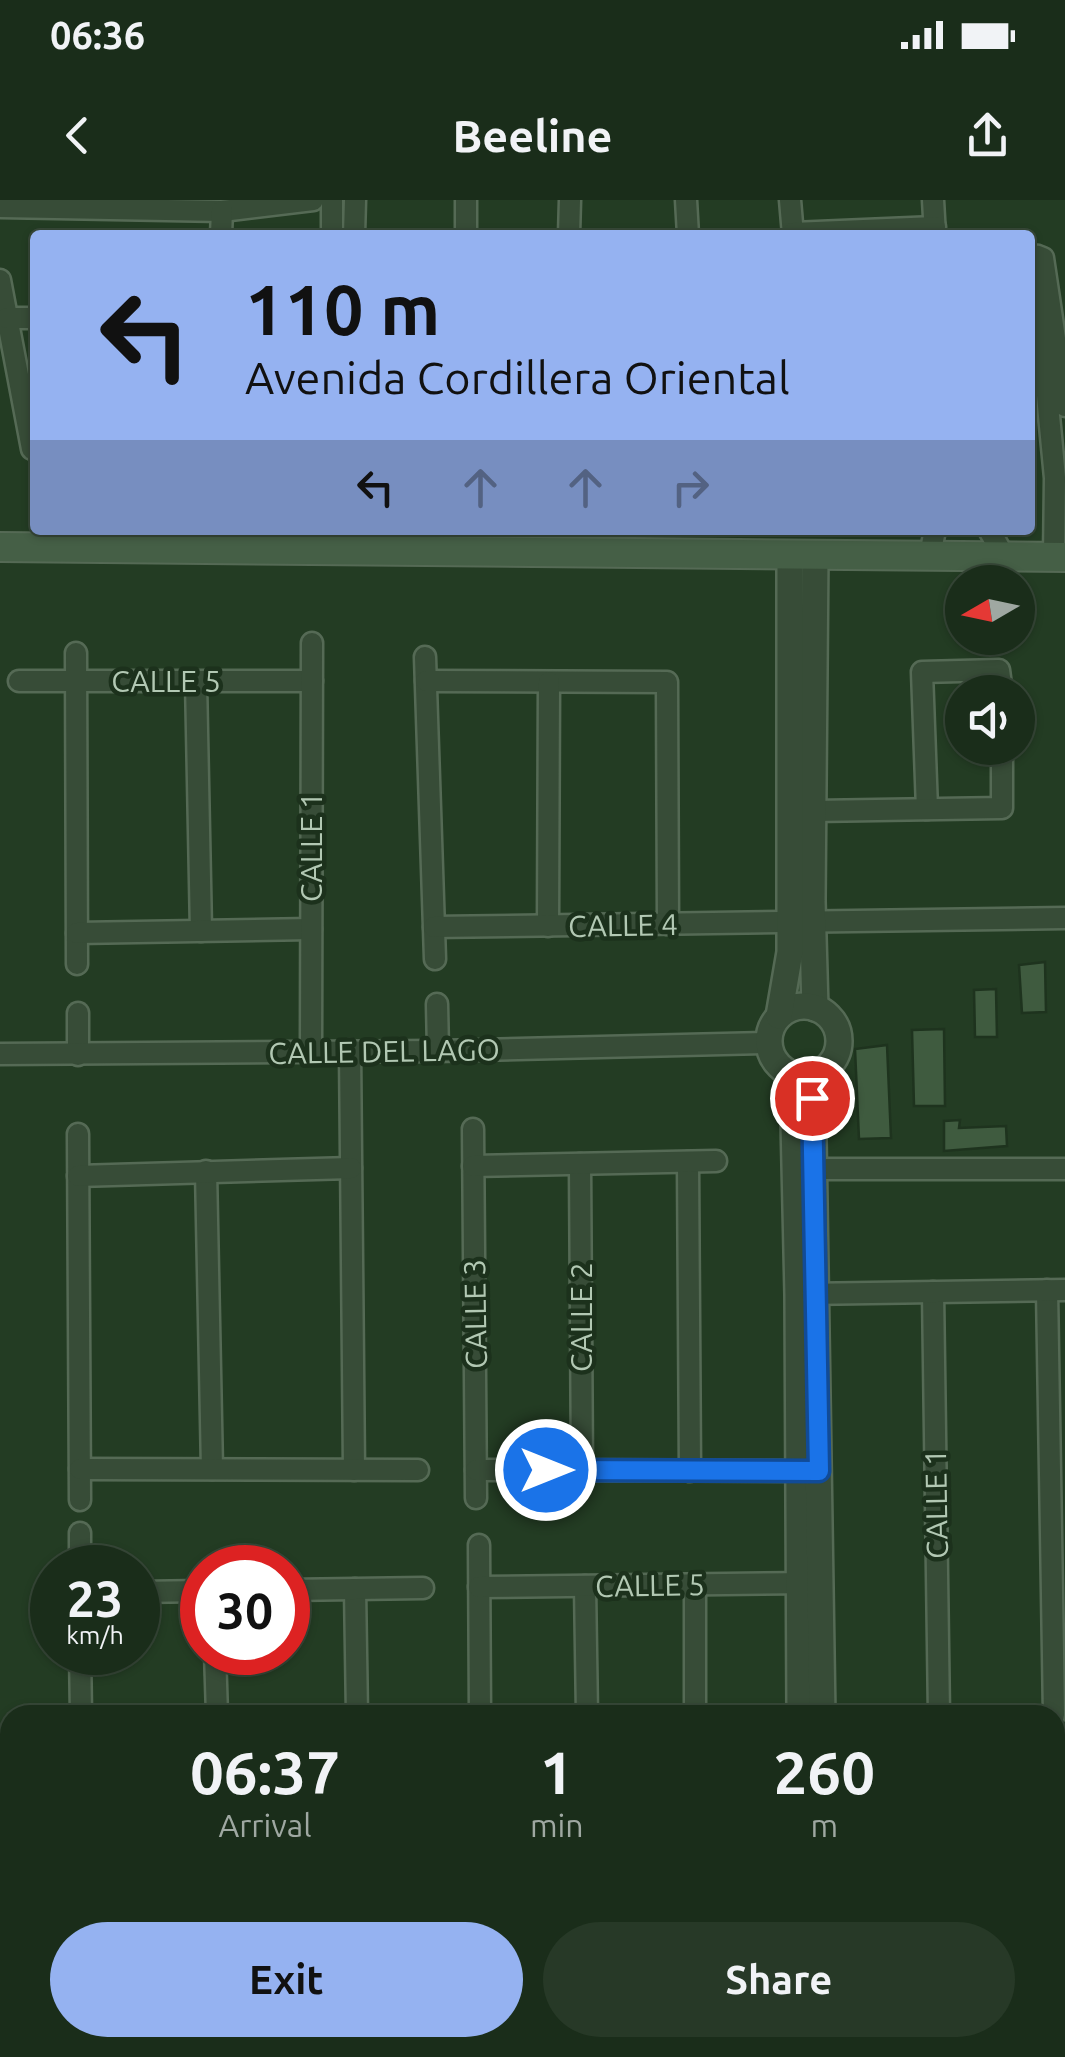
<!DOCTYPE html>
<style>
:root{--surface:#1a2d1a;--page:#273927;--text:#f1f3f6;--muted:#9fa8a2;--line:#384939;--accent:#95b2f1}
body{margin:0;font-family:Ubuntu,sans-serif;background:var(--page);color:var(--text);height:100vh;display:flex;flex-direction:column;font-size:38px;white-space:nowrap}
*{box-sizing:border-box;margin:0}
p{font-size:32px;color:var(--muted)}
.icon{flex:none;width:55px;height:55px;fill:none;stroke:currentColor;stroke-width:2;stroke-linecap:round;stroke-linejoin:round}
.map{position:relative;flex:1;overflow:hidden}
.sheet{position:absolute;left:0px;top:1505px;width:1065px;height:352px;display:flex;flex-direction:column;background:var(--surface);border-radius:30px 30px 0 0;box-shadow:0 2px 8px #0004,0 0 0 2px var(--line)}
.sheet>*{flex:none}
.guide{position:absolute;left:30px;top:30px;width:1005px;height:305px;border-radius:10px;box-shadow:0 2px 8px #0004,0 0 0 2px var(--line);background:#95b2f1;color:#111;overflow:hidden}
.needle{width:65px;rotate:261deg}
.fabs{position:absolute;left:945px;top:365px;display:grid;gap:20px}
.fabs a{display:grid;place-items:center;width:90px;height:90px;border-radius:50%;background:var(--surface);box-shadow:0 2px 8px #0004,0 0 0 2px var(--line);font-size:50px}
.speed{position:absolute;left:30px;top:1345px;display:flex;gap:20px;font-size:50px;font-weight:700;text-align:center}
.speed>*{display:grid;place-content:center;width:130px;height:130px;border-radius:50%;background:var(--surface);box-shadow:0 2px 8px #0004,0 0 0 2px var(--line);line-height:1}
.speed small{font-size:25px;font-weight:400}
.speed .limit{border:15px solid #d22;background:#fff;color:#111}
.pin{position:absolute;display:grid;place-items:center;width:85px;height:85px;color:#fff;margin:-42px;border:5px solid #fff;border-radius:50%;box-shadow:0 2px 10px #0007}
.me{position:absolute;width:110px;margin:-55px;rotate:90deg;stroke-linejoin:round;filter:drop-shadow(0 0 8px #0008)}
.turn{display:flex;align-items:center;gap:35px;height:210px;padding:0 50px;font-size:45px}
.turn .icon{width:130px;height:130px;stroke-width:2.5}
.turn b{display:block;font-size:70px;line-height:85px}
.lanes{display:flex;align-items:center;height:95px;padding:0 50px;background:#0003;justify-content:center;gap:50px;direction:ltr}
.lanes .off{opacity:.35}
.eta{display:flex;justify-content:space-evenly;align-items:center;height:170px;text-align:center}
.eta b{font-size:60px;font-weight:600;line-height:70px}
.button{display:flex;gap:20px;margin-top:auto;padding:20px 50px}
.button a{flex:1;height:115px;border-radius:60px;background:var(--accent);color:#111;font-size:40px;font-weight:600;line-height:115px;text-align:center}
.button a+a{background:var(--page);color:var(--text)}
.status{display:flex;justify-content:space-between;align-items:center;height:70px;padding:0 50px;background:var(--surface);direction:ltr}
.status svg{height:28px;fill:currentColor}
header{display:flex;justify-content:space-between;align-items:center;height:130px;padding:0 50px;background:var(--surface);font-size:45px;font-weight:600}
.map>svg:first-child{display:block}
.building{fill:#3f5b3f;stroke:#1e331e;stroke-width:2.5}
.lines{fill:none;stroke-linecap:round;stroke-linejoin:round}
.minor-casing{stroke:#556a55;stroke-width:25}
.tertiary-casing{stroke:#556a55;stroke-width:30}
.secondary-casing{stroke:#556a55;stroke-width:32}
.minor{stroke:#374c37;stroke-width:20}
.tertiary{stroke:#374c37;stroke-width:25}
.secondary{stroke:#455f46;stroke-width:28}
.route-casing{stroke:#114b97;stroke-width:25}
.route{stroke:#1a73e8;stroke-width:18}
.labels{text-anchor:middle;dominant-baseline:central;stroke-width:9;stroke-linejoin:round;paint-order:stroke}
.street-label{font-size:30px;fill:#b2c8b3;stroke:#1c311c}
</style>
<div class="status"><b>06:36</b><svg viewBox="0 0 49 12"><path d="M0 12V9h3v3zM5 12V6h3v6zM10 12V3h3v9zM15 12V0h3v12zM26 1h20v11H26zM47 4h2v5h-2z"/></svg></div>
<header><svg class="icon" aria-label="back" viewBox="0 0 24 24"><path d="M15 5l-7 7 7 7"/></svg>Beeline<svg class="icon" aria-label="share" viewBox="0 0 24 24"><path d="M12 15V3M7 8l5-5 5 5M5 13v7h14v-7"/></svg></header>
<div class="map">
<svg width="1065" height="1857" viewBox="0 0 1065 1857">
<rect width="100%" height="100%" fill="#233c23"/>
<g class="building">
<path d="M1045,762L1046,812L1022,813L1019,765Z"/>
<path d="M996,789L997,837H975L974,790Z"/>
<path d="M944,829L945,906H914L912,830Z"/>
<path d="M887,845L891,938L859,939L855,849Z"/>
<path d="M960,920L959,928L1006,926L1007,946L944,951V921Z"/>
</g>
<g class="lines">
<defs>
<g id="minor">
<path d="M686,0L688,35"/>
<path d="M790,0L793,35"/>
<path d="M933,0L935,35"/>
<path d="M0,7L222,11L313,0"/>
<path d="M793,33L935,27"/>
<path d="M221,35L222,11"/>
<path d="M332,35V0"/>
<path d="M354,35L355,0"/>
<path d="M466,35V0"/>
<path d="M569,35L570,0"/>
<path d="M0,80L32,249"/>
<path d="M7,118H35"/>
<path d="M374,330L382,351"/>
<path d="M989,330L1004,356"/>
<path d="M930,355L935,330"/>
<path d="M1054,357L1055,278L1034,60L1038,56L1043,58L1065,206"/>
<path d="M76,453L77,764"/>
<path d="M425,457L435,759"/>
<path d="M19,481H312"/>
<path d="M196,481L201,731"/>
<path d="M426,481L667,482L668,724"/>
<path d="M927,609L922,472L999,470L1002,492"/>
<path d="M814,611L1002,608V548"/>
<path d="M548,726L549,482"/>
<path d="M434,727L1065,718"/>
<path d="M77,733L311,729"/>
<path d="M437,804L438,851"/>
<path d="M78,813V855"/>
<path d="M350,850L354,1270"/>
<path d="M311,852L312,443"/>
<path d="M0,854L438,851L769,843"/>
<path d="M473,929L476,1298"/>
<path d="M78,934L80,1300"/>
<path d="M688,962L690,1271"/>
<path d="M580,964L582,1270"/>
<path d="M473,966L716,961"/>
<path d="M813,969H1065"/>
<path d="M206,971L212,1269"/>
<path d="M78,976L351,968"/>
<path d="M1047,1090L1054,1515"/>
<path d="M933,1092L939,1515"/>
<path d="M805,1094L1065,1090"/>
<path d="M80,1269L418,1270"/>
<path d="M476,1270L814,1271"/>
<path d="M80,1333V1368"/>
<path d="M479,1345L480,1515"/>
<path d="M695,1384V1515"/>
<path d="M585,1386L587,1515"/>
<path d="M479,1387L812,1383"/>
<path d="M355,1389L357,1515"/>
<path d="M288,1390L423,1388"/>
<path d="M138,1392L202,1391"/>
<path d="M80,1452L81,1515"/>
<path d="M215,1452L217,1515"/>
<path d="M1055,1574V1590"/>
<path d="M1055,1699H1065"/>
<path d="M0,1767H10"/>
<path d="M1055,1804H1065"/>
<path d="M82,1848V1857"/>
<path d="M388,1848V1857"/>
<path d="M498,1848V1857"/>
<path d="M929,1848V1857"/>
<path d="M186,1857V1848"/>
</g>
<g id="tertiary">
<path d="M815,355L812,701L815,808"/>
<circle cx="804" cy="841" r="35"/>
<path d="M779,816L790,752V354"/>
<path d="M787,872L794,922L798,1095L800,1515"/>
<path d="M812,875L822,1515"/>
<path d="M805,1848V1857"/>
<path d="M824,1848V1857"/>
</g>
<path id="secondary" d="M0,347L1065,357"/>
</defs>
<use href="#minor" class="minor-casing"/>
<use href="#tertiary" class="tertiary-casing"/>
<use href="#secondary" class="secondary-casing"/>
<use href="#minor" class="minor"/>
<use href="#tertiary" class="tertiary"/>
<use href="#secondary" class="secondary"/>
</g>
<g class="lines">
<defs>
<path id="route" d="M546,1270L819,1271L812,898"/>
</defs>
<use href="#route" class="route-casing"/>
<use href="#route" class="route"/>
</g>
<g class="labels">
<g class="street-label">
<text x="166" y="481">CALLE 5</text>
<text transform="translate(311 647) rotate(-90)">CALLE 1</text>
<text transform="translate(623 725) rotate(-1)">CALLE 4</text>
<text transform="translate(384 851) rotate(-1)">CALLE DEL LAGO</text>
<text transform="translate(475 1114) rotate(-91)">CALLE 3</text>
<text transform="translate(581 1117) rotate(-90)">CALLE 2</text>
<text transform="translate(936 1304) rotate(-91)">CALLE 1</text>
<text transform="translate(650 1385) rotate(-1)">CALLE 5</text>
</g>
</g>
</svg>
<div class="fabs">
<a><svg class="needle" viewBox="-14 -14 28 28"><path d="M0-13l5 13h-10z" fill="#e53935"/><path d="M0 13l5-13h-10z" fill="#9fa8a2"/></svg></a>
<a><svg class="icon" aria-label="sound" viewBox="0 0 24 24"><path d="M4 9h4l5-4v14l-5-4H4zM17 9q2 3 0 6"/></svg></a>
</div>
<div class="speed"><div>23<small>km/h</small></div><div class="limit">30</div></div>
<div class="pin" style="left:812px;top:898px;background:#d93025"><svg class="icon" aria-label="arrive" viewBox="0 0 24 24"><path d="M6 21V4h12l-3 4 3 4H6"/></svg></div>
<svg class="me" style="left:546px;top:1270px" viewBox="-20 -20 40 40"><circle r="17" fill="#1a73e8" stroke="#fff" stroke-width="3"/><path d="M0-11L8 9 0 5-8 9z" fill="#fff"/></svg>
<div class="guide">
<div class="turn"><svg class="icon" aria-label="left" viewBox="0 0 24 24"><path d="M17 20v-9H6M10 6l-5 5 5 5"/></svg><div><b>110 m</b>Avenida Cordillera Oriental</div></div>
<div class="lanes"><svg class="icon" aria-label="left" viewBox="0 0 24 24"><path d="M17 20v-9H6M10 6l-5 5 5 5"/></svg><svg class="icon off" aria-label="ahead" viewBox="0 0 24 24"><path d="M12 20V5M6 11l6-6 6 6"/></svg><svg class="icon off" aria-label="ahead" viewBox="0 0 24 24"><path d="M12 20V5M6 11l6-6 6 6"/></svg><svg class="icon off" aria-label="right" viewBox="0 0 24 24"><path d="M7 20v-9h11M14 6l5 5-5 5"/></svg></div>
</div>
<section class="sheet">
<div class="eta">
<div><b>06:37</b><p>Arrival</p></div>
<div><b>1</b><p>min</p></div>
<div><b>260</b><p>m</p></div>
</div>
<div class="button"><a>Exit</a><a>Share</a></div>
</section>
</div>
